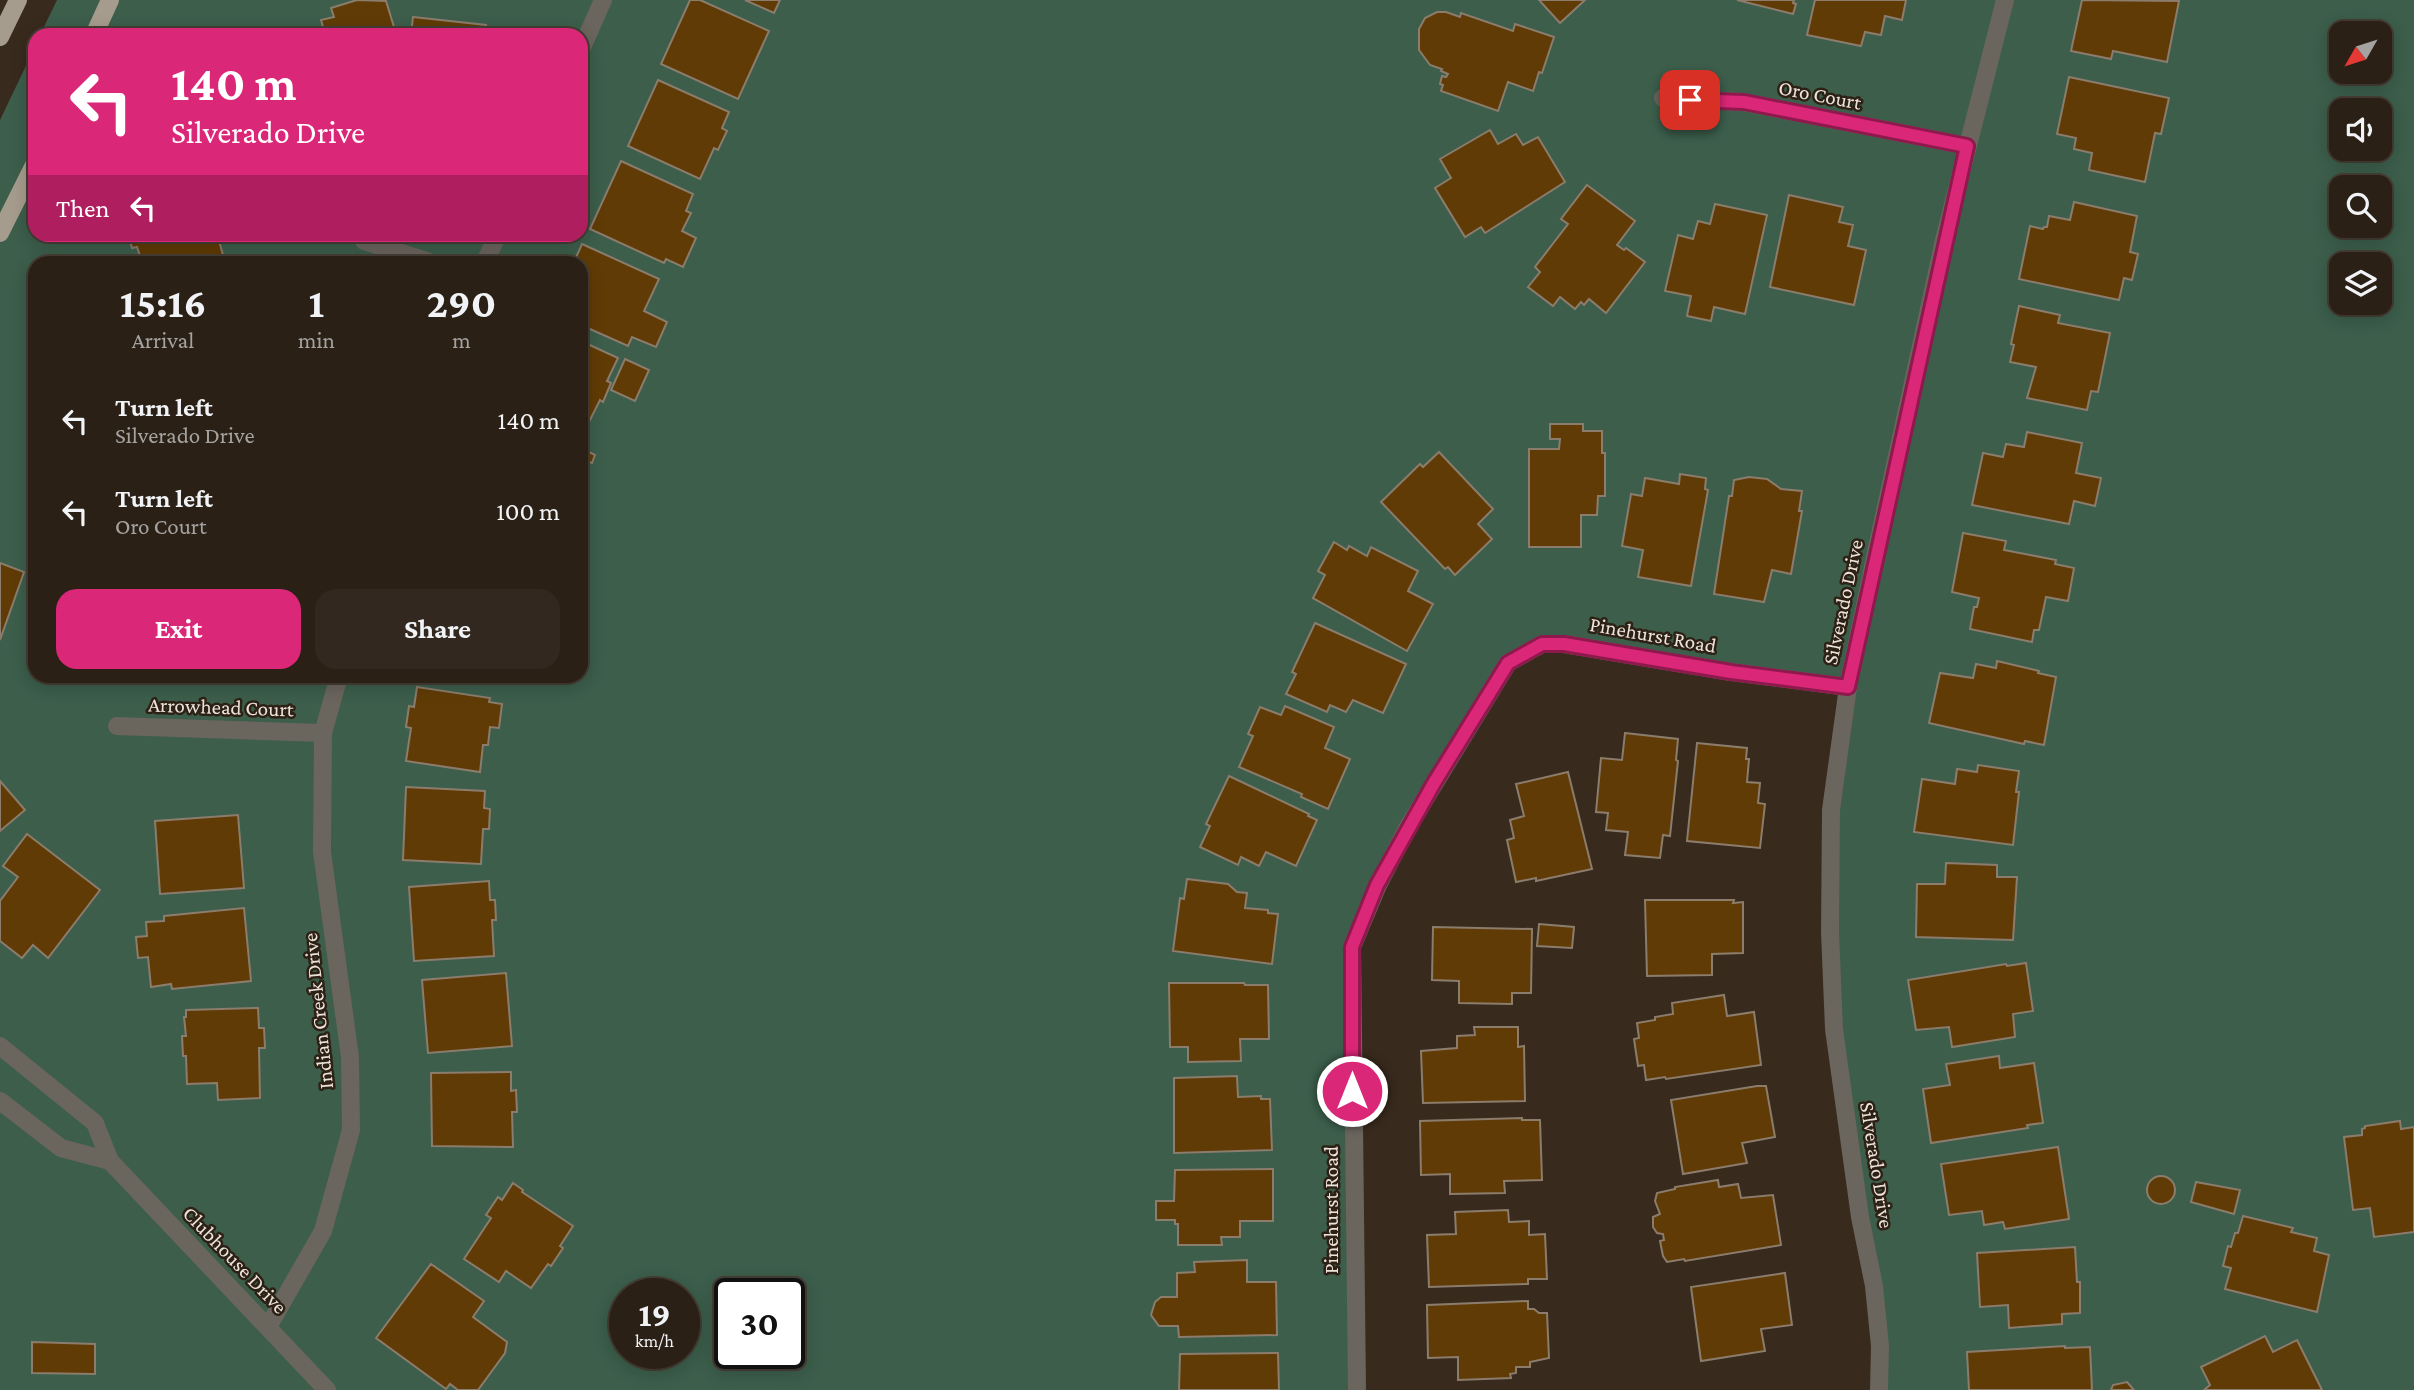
<!DOCTYPE html>
<style>
:root{--surface:#2a2016;--page:#32281f;--text:#f1f3f6;--muted:#a5a3a1;--line:#463e35;--accent:#db2777}
body{margin:0;font-family:"Crimson Pro",serif;background:var(--page);color:var(--text);height:100vh;display:flex;flex-direction:column;font-size:26px;white-space:nowrap}
*{box-sizing:border-box;margin:0}
p{font-size:23px;color:var(--muted)}
.icon{flex:none;width:38px;height:38px;fill:none;stroke:currentColor;stroke-width:2;stroke-linecap:round;stroke-linejoin:round}
.map{position:relative;flex:1;overflow:hidden}
.panel{position:absolute;left:28px;top:256px;width:560px;height:427px;display:flex;flex-direction:column;background:var(--surface);border-radius:21px;box-shadow:0 4px 18px #0003,0 0 0 2px var(--line)}
.panel>*{flex:none}
.guide{position:absolute;left:28px;top:28px;width:560px;height:214px;border-radius:21px;box-shadow:0 4px 18px #0003,0 0 0 2px var(--line);background:#db2777;color:#fff;overflow:hidden}
.needle{width:46px;rotate:231deg}
.buttons{position:absolute;left:2329px;top:21px;display:grid;gap:14px}
.buttons a{display:grid;place-items:center;width:63px;height:63px;border-radius:14px;background:var(--surface);box-shadow:0 4px 18px #0003,0 0 0 2px var(--line);font-size:35px}
.speed{position:absolute;left:609px;top:1278px;display:flex;gap:14px;font-size:35px;font-weight:700;text-align:center}
.speed>*{display:grid;place-content:center;width:91px;height:91px;border-radius:50%;background:var(--surface);box-shadow:0 4px 18px #0003,0 0 0 2px var(--line);line-height:1}
.speed small{font-size:18px;font-weight:400}
.speed .limit{border:4px solid #111;border-radius:10px;background:#fff;color:#111}
.pin{position:absolute;display:grid;place-items:center;width:60px;height:60px;color:#fff;margin:-30px;border-radius:14px;box-shadow:0 4px 10px #0006}
.me{position:absolute;width:77px;margin:-38px;rotate:0deg;stroke-linejoin:round;filter:drop-shadow(0 0 5px #0008)}
.turn{display:flex;align-items:center;gap:24px;height:147px;padding:0 28px;font-size:32px}
.turn .icon{width:91px;height:91px;stroke-width:2.5}
.turn b{display:block;font-size:49px;line-height:60px}
.then{display:flex;align-items:center;height:66px;padding:0 28px;background:#0003;gap:14px;font-size:26px}
.eta{display:flex;justify-content:space-evenly;align-items:center;height:119px;text-align:center}
.eta b{font-size:42px;font-weight:700;line-height:49px}
.cta{display:flex;gap:14px;margin-top:auto;padding:14px 28px}
.cta a{flex:1;height:80px;border-radius:21px;background:var(--accent);color:#fff;font-size:28px;font-weight:700;line-height:80px;text-align:center}
.cta a+a{background:var(--page);color:var(--text)}
ul{padding:0;list-style:none}
li{display:flex;align-items:center;gap:21px;height:91px;padding:0 28px}
li div{flex:1}
li b{display:block;font-size:26px}
li em{font-style:normal}
.map>svg:first-child{display:block}
.green{fill:#3c5e4b;fill-rule:evenodd}
.building{fill:#603b05;stroke:#8b7c6c;stroke-width:2}
.lines{fill:none;stroke-linecap:round;stroke-linejoin:round}
.minor{stroke:#6a655d;stroke-width:18}
.major{stroke:#a69c8d;stroke-width:18}
.route-casing{stroke:#8e194d;stroke-width:18}
.route{stroke:#db2777;stroke-width:12}
.labels{text-anchor:middle;dominant-baseline:central;stroke-width:5;stroke-linejoin:round;paint-order:stroke}
.street-label{font-size:21px;fill:#ece3db;stroke:#2d2014}
</style>
<div class="map">
<svg width="2414" height="1390" viewBox="0 0 2414 1390">
<rect width="100%" height="100%" fill="#382a1d"/>
<path class="green" d="M57,0H2414V1390H1881L1827,922L1849,687L1558,642L1504,669L1397,830L1370,881L1352,936L1343,1001L1354,1390H0V120L35,47V234H581V35H40ZM2342,33H2380V72H2342ZM2342,110H2380V149H2342ZM2342,187H2380V226H2342ZM35,262H581V676H35ZM2342,264H2380V303H2342ZM625,1293H684V1353H625ZM730,1293H789V1353H730Z"/>
<g class="building">
<path d="M357,0L386,1L394,27L388,28L390,35H307L324,30L321,20L334,17L331,8Z"/>
<path d="M690,0H700L769,31L738,99L661,64Z"/>
<path d="M745,0H780L774,13Z"/>
<path d="M1539,0H1585L1560,23Z"/>
<path d="M1737,0H1794L1793,3L1796,4L1793,14Z"/>
<path d="M1815,0H1906L1902,20L1885,16L1881,35L1865,32L1861,46L1807,35Z"/>
<path d="M2082,0L2179,1L2167,62L2113,51L2111,59L2071,51Z"/>
<path d="M1437,12H1446L1460,17L1461,13L1513,31L1515,24L1554,37L1542,73L1539,72L1533,91L1508,82L1498,111L1441,91L1443,85L1440,84L1442,76L1446,77L1448,74L1441,71L1442,69L1430,65L1419,50V29L1425,18Z"/>
<path d="M413,17L486,25L485,35H411Z"/>
<path d="M2069,77L2169,98L2161,134L2155,133L2145,182L2089,170L2092,153L2074,149L2076,138L2057,134Z"/>
<path d="M658,80L729,112L722,128L727,131L718,150L714,148L700,179L628,146Z"/>
<path d="M1490,130L1498,144L1516,134L1523,145L1538,137L1565,182L1485,233L1481,227L1465,237L1435,188L1451,178L1440,159Z"/>
<path d="M621,161L693,194L686,211L691,213L682,231L696,238L683,267L666,259L664,263L590,229Z"/>
<path d="M1587,185L1635,221L1617,245L1624,250L1626,248L1645,262L1606,313L1589,299L1584,305L1581,302L1575,309L1560,297L1553,306L1528,287L1540,272L1535,267L1568,224L1561,219Z"/>
<path d="M1789,195L1843,207L1839,222L1853,225L1848,246L1866,250L1854,305L1770,287Z"/>
<path d="M2074,202L2137,216L2130,252L2138,254L2132,280L2124,278L2119,300L2019,279L2030,226L2043,229L2044,227H2047L2049,216L2070,220Z"/>
<path d="M1715,204L1767,215L1745,314L1714,307L1711,321L1687,316L1691,296L1665,291L1678,235L1693,239L1698,221L1710,224Z"/>
<path d="M128,234H217L225,262H142L137,247L132,248Z"/>
<path d="M582,244L659,279L644,311L667,322L656,347L632,337L628,346L581,325V262H574Z"/>
<path d="M2019,306L2060,315L2058,323L2110,333L2098,392L2091,391L2087,410L2027,398L2036,367L2010,362L2014,345L2011,344Z"/>
<path d="M581,341L618,358L607,381L611,383L603,402L600,400L587,426L581,423Z"/>
<path d="M625,359L649,370L635,401L611,390Z"/>
<path d="M1550,424H1583V431H1602V453H1605V496H1598L1597,515H1581V547H1529V449H1559L1560,439H1550Z"/>
<path d="M2027,432L2082,443L2076,473L2101,478L2095,506L2074,501L2069,524L1972,505L1983,453L2003,457L2006,444L2024,447Z"/>
<path d="M581,448L595,455L592,463L581,459Z"/>
<path d="M1439,452L1493,509L1478,524L1492,539L1455,575L1448,567L1445,569L1381,502L1420,464L1423,467Z"/>
<path d="M35,459V548L27,460Z"/>
<path d="M1680,474L1706,478L1705,489L1708,490L1691,586L1638,577L1643,550L1622,546L1631,494L1642,496L1645,478L1679,484Z"/>
<path d="M1749,477L1767,479L1781,489L1802,491L1799,511H1802L1791,574L1772,570L1764,602L1714,594L1729,496H1732L1734,480Z"/>
<path d="M1963,533L2006,541L2004,550L2056,560L2055,564L2074,568L2068,601L2046,597L2039,630H2034L2032,642L1970,629L1974,607H1977L1979,598L1952,592Z"/>
<path d="M1334,542L1347,550L1349,546L1367,556L1371,547L1418,571L1408,591L1433,604L1407,651L1313,598L1325,575L1318,571Z"/>
<path d="M0,563L24,572L0,640Z"/>
<path d="M1315,623L1406,664L1383,713L1353,700L1346,712L1330,705L1327,712L1286,694L1296,674L1292,672Z"/>
<path d="M1997,661L2039,671L2038,673L2056,677L2044,745L2025,741L2024,744L1929,723L1940,673L1973,678L1976,664L1996,668Z"/>
<path d="M477,676H519L517,683L499,678L498,681Z"/>
<path d="M417,687L490,698L489,702L502,704L499,728L490,727L488,745H483L480,772L406,761L411,728L406,727L409,706L414,707Z"/>
<path d="M1285,706L1334,727L1325,748L1350,759L1328,809L1301,797L1302,794L1239,767L1253,736L1248,734L1260,707L1281,715Z"/>
<path d="M1625,733L1678,739L1676,760L1678,761L1670,836L1663,835L1660,858L1625,855L1628,832L1606,830L1608,813L1596,812L1601,758L1622,760Z"/>
<path d="M1697,743L1747,748L1746,759H1749L1747,782L1760,783L1758,803L1765,804L1760,848L1687,841Z"/>
<path d="M1978,765L2019,771L2016,792H2019L2013,845L1914,832L1922,779L1955,784L1957,769L1977,772Z"/>
<path d="M1568,772L1592,869L1536,881V878L1516,882L1507,840L1514,838L1510,820L1524,816L1516,784Z"/>
<path d="M1229,776L1309,814L1308,816L1317,820L1296,866L1266,852L1259,866L1241,857L1238,865L1200,847L1210,826L1206,824Z"/>
<path d="M0,781L25,810L0,831Z"/>
<path d="M406,787L485,791L484,808L490,809L489,829H483L481,864L403,860Z"/>
<path d="M238,815L244,888L160,894L155,821Z"/>
<path d="M27,834L100,890L48,958L33,945L22,958L0,941V901L18,877L3,866Z"/>
<path d="M1946,863L1997,865V877H2017L2013,940L1916,937L1917,884H1945Z"/>
<path d="M1187,879L1228,884L1237,892L1247,893L1245,908L1268,910V913L1278,914L1272,964L1173,951L1180,898L1184,899Z"/>
<path d="M489,881L490,900H495L496,920H492L494,956L414,961L409,887Z"/>
<path d="M1645,900H1734L1733,903L1743,902V953L1712,954V975L1647,976Z"/>
<path d="M244,908L251,981L172,989L171,984L151,987L148,957L138,958L136,937L147,936L146,922L164,921V916Z"/>
<path d="M1539,924L1574,927L1572,948L1537,946Z"/>
<path d="M1433,927L1532,929L1531,993H1512V1004L1459,1003V981L1432,980Z"/>
<path d="M2026,963L2033,1011L2013,1014L2015,1037L1952,1047L1949,1027L1916,1030L1908,980L2006,964L2007,966Z"/>
<path d="M506,973L512,1046L428,1053L422,980Z"/>
<path d="M1169,983H1244L1245,985H1268L1269,1039H1240L1241,1061L1188,1062V1047H1170Z"/>
<path d="M1724,995L1727,1016L1754,1012L1761,1065L1666,1079L1665,1077L1646,1080L1644,1065L1638,1066L1634,1039L1639,1038L1637,1023L1655,1020V1017L1673,1014L1672,1003Z"/>
<path d="M258,1008L259,1028H264L265,1048H259L260,1098L218,1100L217,1083L187,1084L186,1056H183L182,1036H186L184,1017H186V1010Z"/>
<path d="M1474,1027H1518V1047L1524,1046L1525,1101L1423,1103L1421,1051L1457,1048V1036L1475,1035Z"/>
<path d="M1999,1056L2000,1068L2034,1063L2043,1123L2027,1125L2028,1128L1931,1143L1923,1089L1950,1085L1946,1064Z"/>
<path d="M511,1072V1091L516,1090L517,1112H512L513,1147L432,1146L431,1073Z"/>
<path d="M1237,1076L1238,1097L1261,1096V1099H1270L1272,1150L1174,1153V1078Z"/>
<path d="M1757,1086H1766L1775,1137L1742,1143L1747,1163L1683,1174L1671,1100Z"/>
<path d="M1522,1118V1120H1540L1542,1180L1504,1181L1505,1193L1450,1194V1174L1421,1175L1420,1121Z"/>
<path d="M2400,1121L2401,1129L2414,1127V1232L2374,1237L2370,1208L2353,1210L2344,1137L2362,1135V1129L2365,1128V1126Z"/>
<path d="M2058,1147L2069,1219L2005,1229L2003,1222L1984,1225L1982,1211L1949,1215L1941,1164Z"/>
<path d="M1273,1169V1221H1240V1237H1221L1222,1245H1178V1224H1175V1220H1156V1201H1174L1175,1170Z"/>
<circle cx="2161" cy="1190" r="14"/>
<path d="M1718,1180L1719,1187L1738,1184L1741,1198L1773,1195L1781,1245L1685,1261L1684,1259L1667,1262L1663,1256L1660,1241L1664,1240L1663,1234L1657,1233L1653,1227V1217L1660,1214L1655,1201L1657,1193L1675,1189V1187Z"/>
<path d="M2196,1182L2240,1190L2234,1214L2191,1202Z"/>
<path d="M513,1183L523,1190L522,1192L573,1226L560,1246L563,1248L551,1266L548,1264L531,1288L506,1271L499,1282L464,1259L491,1218L486,1215L498,1197L502,1200Z"/>
<path d="M1508,1210L1509,1222L1529,1221V1235L1545,1234L1547,1279H1528V1284L1429,1287L1427,1235L1456,1234L1455,1212Z"/>
<path d="M2243,1216L2293,1228L2291,1232L2317,1238L2314,1251L2329,1255L2317,1312L2225,1289L2231,1268L2223,1266L2228,1246L2231,1247L2235,1233H2238Z"/>
<path d="M2075,1247L2077,1282H2080V1313L2062,1314V1324L2009,1328L2008,1305L1980,1307L1977,1253Z"/>
<path d="M1247,1260V1282H1276L1277,1335L1179,1337L1178,1326H1159L1151,1315L1155,1302L1161,1297H1177V1273L1195,1272L1194,1262Z"/>
<path d="M431,1264L484,1301L473,1317L507,1342L505,1353L478,1390H458L450,1384L446,1389L376,1338Z"/>
<path d="M1785,1273L1792,1325L1761,1329L1765,1351L1701,1361L1691,1287Z"/>
<path d="M1528,1301V1309H1534L1539,1313H1547L1549,1358L1530,1362V1367H1516V1373L1510,1374L1511,1378L1458,1380V1357L1428,1358L1427,1305Z"/>
<path d="M2265,1336L2273,1352L2297,1340L2322,1390H2204L2210,1385L2201,1367Z"/>
<path d="M32,1342L95,1344V1374L32,1373Z"/>
<path d="M2065,1346V1348L2090,1347L2092,1390H1969L1967,1352Z"/>
<path d="M1278,1353L1279,1390H1179L1180,1354Z"/>
<path d="M2127,1382L2134,1390H2111L2113,1385Z"/>
</g>
<g class="lines">
<g class="minor">
<path d="M581,50L603,0"/>
<path d="M1663,98L1743,102L1967,146"/>
<path d="M364,241L430,262"/>
<path d="M485,262L498,234"/>
<path d="M117,726L323,733"/>
<path d="M0,1046L95,1123L110,1161L327,1390"/>
<path d="M0,1101L61,1148L110,1161"/>
<path d="M268,1327L323,1231L351,1130L350,1057L322,852L323,733L339,676"/>
<path d="M1357,1390L1352,947L1378,885L1408,827L1508,663L1542,644H1564L1731,672L1848,687"/>
<path d="M1879,1390L1880,1346L1874,1286L1860,1217L1834,1029L1830,932L1831,810L1848,687L1875,557L1944,240L2005,0"/>
</g>
<g class="major">
<path d="M94,35L110,0"/>
<path d="M0,37L18,0"/>
<path d="M0,233L35,163"/>
</g>
</g>
<g class="lines">
<defs>
<path id="route" d="M1352,1091V947L1377,885L1434,783L1508,663L1542,644H1564L1731,672L1848,687L1967,146L1744,102L1690,100"/>
</defs>
<use href="#route" class="route-casing"/>
<use href="#route" class="route"/>
</g>
<g class="labels">
<g class="street-label">
<text transform="translate(1820 95) rotate(11)">Oro Court</text>
<text transform="translate(1843 602) rotate(-78)">Silverado Drive</text>
<text transform="translate(1653 635) rotate(10)">Pinehurst Road</text>
<text transform="translate(221 707) rotate(2)">Arrowhead Court</text>
<text transform="translate(318 1011) rotate(-96)">Indian Creek Drive</text>
<text transform="translate(1877 1165) rotate(81)">Silverado Drive</text>
<text transform="translate(1331 1210) rotate(-90)">Pinehurst Road</text>
<text transform="translate(235 1260) rotate(46)">Clubhouse Drive</text>
</g>
</g>
</svg>
<div class="buttons">
<a><svg class="needle" viewBox="-14 -14 28 28"><path d="M0-13l5 13h-10z" fill="#e53935"/><path d="M0 13l5-13h-10z" fill="#a5a3a1"/></svg></a>
<a><svg class="icon" aria-label="sound" viewBox="0 0 24 24"><path d="M4 9h4l5-4v14l-5-4H4zM17 9q2 3 0 6"/></svg></a>
<a><svg class="icon" aria-label="search" viewBox="0 0 24 24"><circle cx="10" cy="10" r="6"/><path d="M15 15l6 6"/></svg></a>
<a><svg class="icon" aria-label="layers" viewBox="0 0 24 24"><path d="M12 4l9 5-9 5-9-5zM3 14l9 5 9-5"/></svg></a>
</div>
<div class="speed"><div>19<small>km/h</small></div><div class="limit">30</div></div>
<div class="pin" style="left:1690px;top:100px;background:#d93025"><svg class="icon" aria-label="arrive" viewBox="0 0 24 24"><path d="M6 21V4h12l-3 4 3 4H6"/></svg></div>
<svg class="me" style="left:1352px;top:1091px" viewBox="-20 -20 40 40"><circle r="17" fill="#db2777" stroke="#fff" stroke-width="3"/><path d="M0-11L8 9 0 5-8 9z" fill="#fff"/></svg>
<div class="guide">
<div class="turn"><svg class="icon" aria-label="left" viewBox="0 0 24 24"><path d="M17 20v-9H6M10 6l-5 5 5 5"/></svg><div><b>140 m</b>Silverado Drive</div></div>
<div class="then">Then<svg class="icon" aria-label="left" viewBox="0 0 24 24"><path d="M17 20v-9H6M10 6l-5 5 5 5"/></svg></div>
</div>
<section class="panel">
<div class="eta">
<div><b>15:16</b><p>Arrival</p></div>
<div><b>1</b><p>min</p></div>
<div><b>290</b><p>m</p></div>
</div>
<ul>
<li><svg class="icon" aria-label="left" viewBox="0 0 24 24"><path d="M17 20v-9H6M10 6l-5 5 5 5"/></svg><div><b>Turn left</b><p>Silverado Drive</p></div><em>140 m</em></li>
<li><svg class="icon" aria-label="left" viewBox="0 0 24 24"><path d="M17 20v-9H6M10 6l-5 5 5 5"/></svg><div><b>Turn left</b><p>Oro Court</p></div><em>100 m</em></li>
</ul>
<div class="cta"><a>Exit</a><a>Share</a></div>
</section>
</div>
